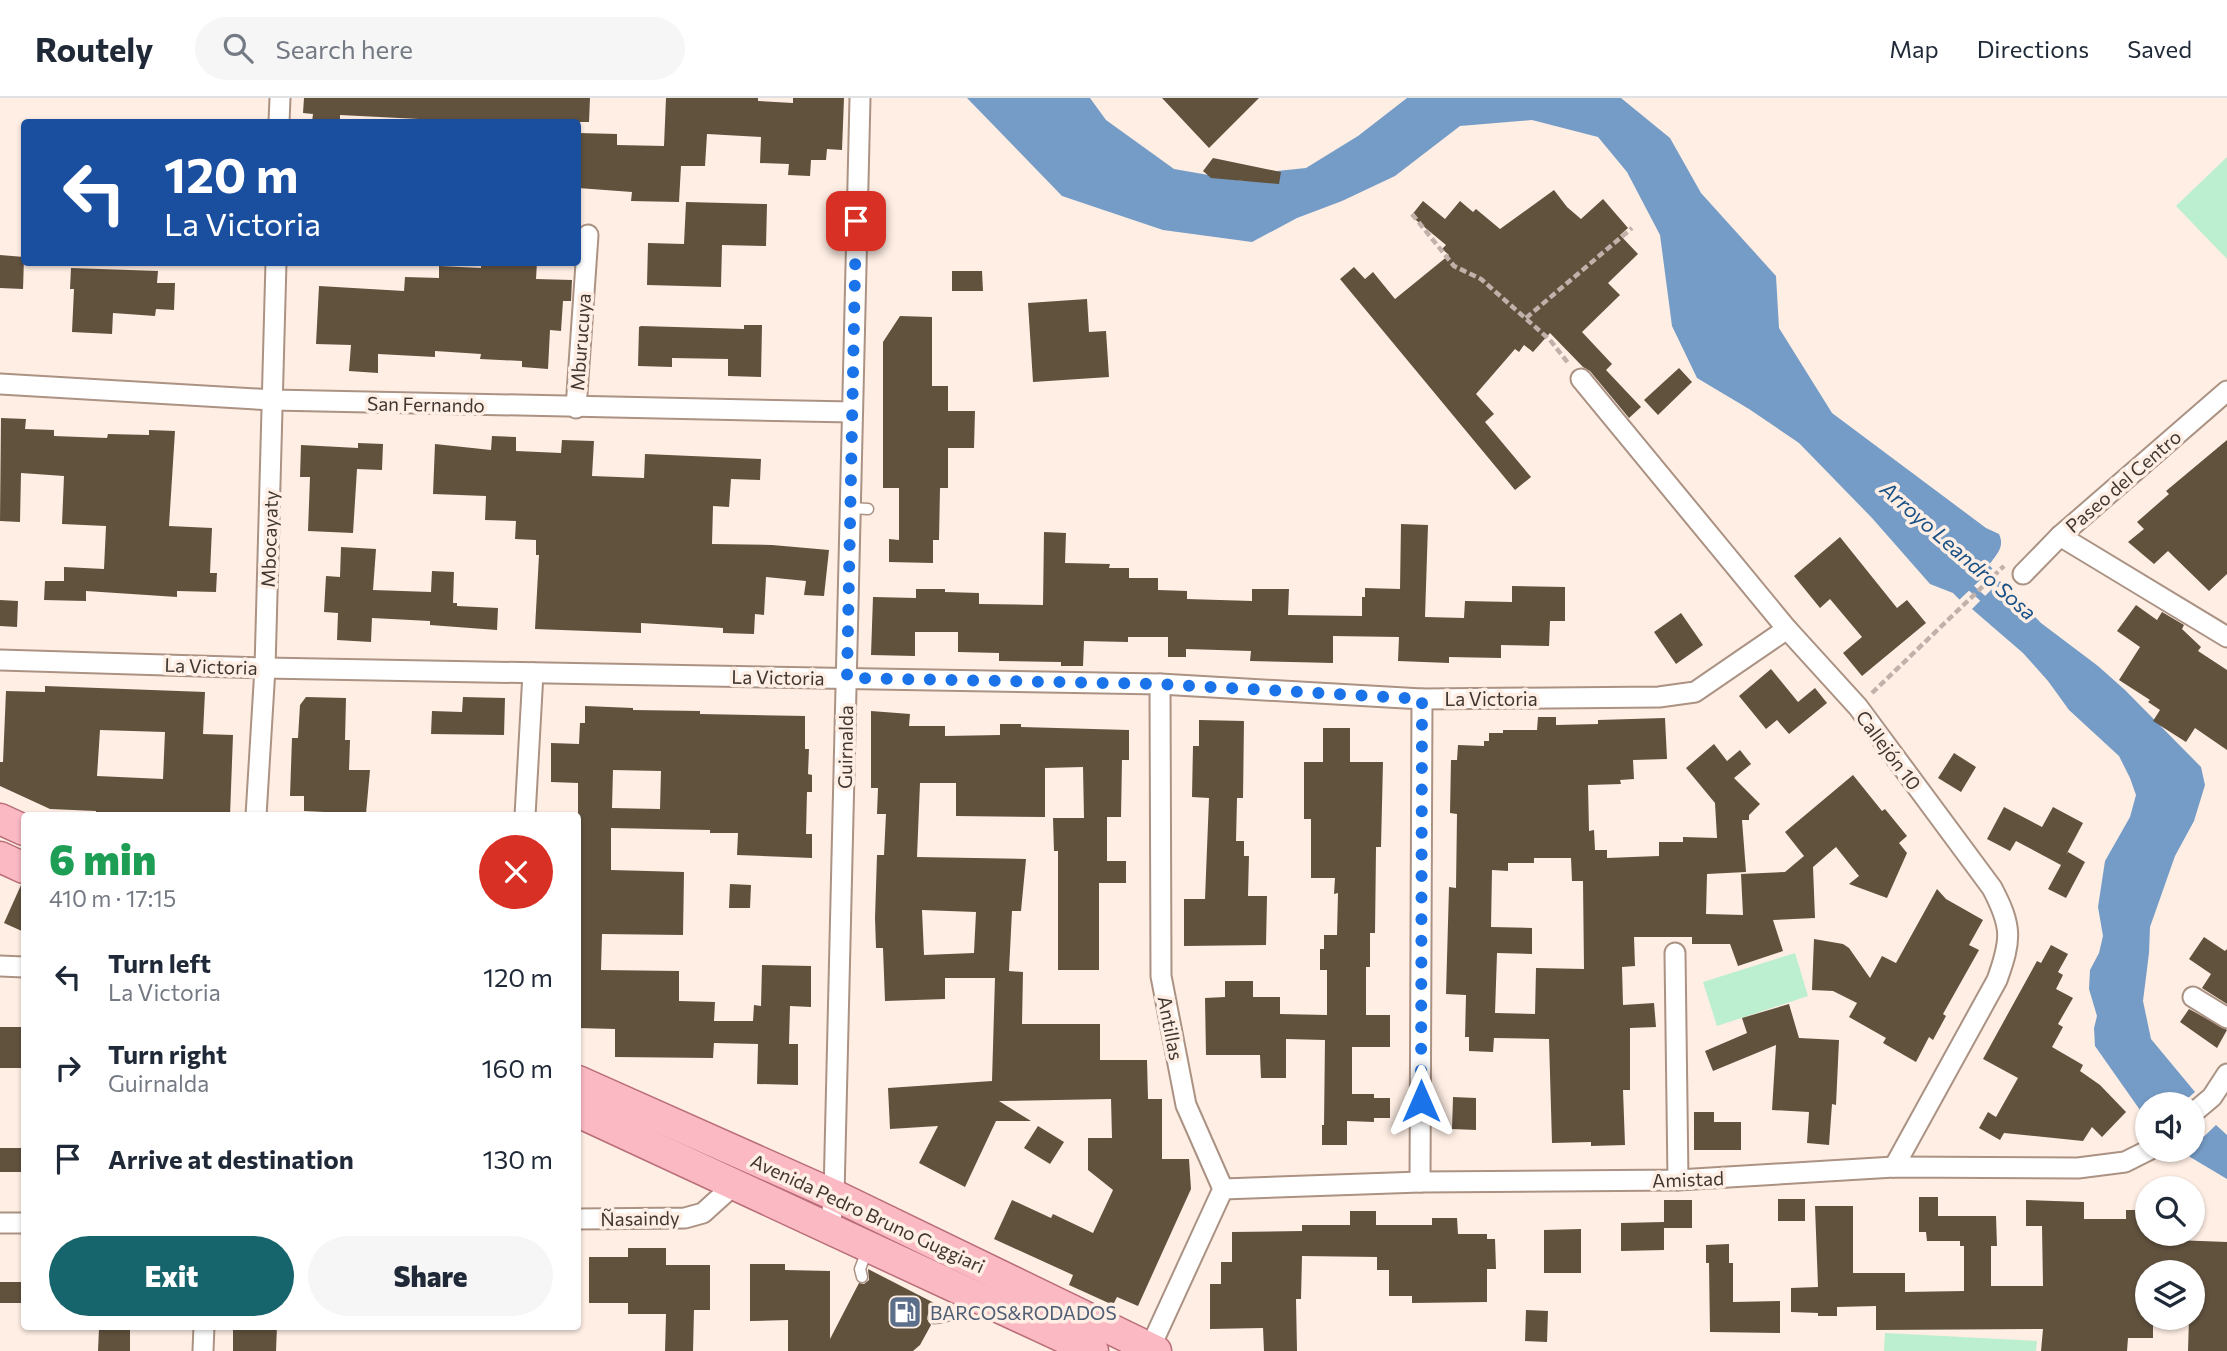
<!DOCTYPE html>
<meta charset="utf-8">
<style>
:root{--surface:#fff;--page:#f6f6f7;--text:#1f2937;--muted:#747a83;--line:#e0e1e3;--accent:#17656c}
body{margin:0;font-family:Commissioner,sans-serif;background:var(--page);color:var(--text);height:100vh;display:flex;flex-direction:column;font-size:26px;white-space:nowrap}
*{box-sizing:border-box;margin:0}
p{font-size:23px;color:var(--muted)}
.icon{flex:none;width:38px;height:38px;fill:none;stroke:currentColor;stroke-width:2;stroke-linecap:round;stroke-linejoin:round}
.map{position:relative;flex:1;overflow:hidden}
.drawer{position:absolute;left:21px;top:714px;width:560px;height:518px;display:flex;flex-direction:column;background:var(--surface);border-radius:7px;box-shadow:0 2px 5px #0004}
.drawer>*{flex:none}
.banner{position:absolute;left:21px;top:21px;width:560px;height:147px;border-radius:7px;box-shadow:0 2px 5px #0004;background:#1a4fa0;color:#fff;overflow:hidden}
.tools{position:absolute;left:2135px;top:994px;display:grid;gap:14px}
.tools a{display:grid;place-items:center;width:70px;height:70px;border-radius:50%;background:var(--surface);box-shadow:0 2px 5px #0004;font-size:35px}
.pin{position:absolute;display:grid;place-items:center;width:60px;height:60px;color:#fff;margin:-30px;border-radius:14px;box-shadow:0 4px 10px #0006}
.me{position:absolute;width:77px;margin:-38px;rotate:0deg;stroke-linejoin:round;filter:drop-shadow(0 0 5px #0008)}
.turn{display:flex;align-items:center;gap:24px;height:147px;padding:0 28px;font-size:32px}
.turn .icon{width:91px;height:91px;stroke-width:2.5}
.turn b{display:block;font-size:49px;line-height:60px}
.round{display:grid;place-items:center;flex:none;width:74px;height:74px;border-radius:37px;background:var(--page)}
.overview{display:flex;align-items:center;justify-content:space-between;height:119px;padding:0 28px}
h1{font-size:42px;font-weight:800;line-height:52px;color:#1e9e55}
.cta{display:flex;gap:14px;margin-top:auto;padding:14px 28px}
.cta a{flex:1;height:80px;border-radius:42px;background:var(--accent);color:#fff;font-size:28px;font-weight:800;line-height:80px;text-align:center}
.cta a+a{background:var(--page);color:var(--text)}
ul{padding:0;list-style:none}
li{display:flex;align-items:center;gap:21px;height:91px;padding:0 28px}
li div{flex:1}
li b{display:block;font-size:26px}
li em{font-style:normal}
header{display:flex;align-items:center;gap:42px;box-sizing:border-box;height:98px;padding:0 35px;background:var(--surface);border-bottom:2px solid var(--line)}
header strong{font-size:33px}
nav{display:flex;gap:38px;margin-inline-start:auto;font-size:24px}
.search{width:490px;height:63px;background:var(--page);display:flex;align-items:center;gap:18px;box-sizing:border-box;padding:0 24px;border-radius:38px;color:var(--muted);font-size:26px}
.map>svg:first-child{display:block}
.green{fill:#bbefcf}
.water{fill:#759cc6}
.pier{fill:#feeee4}
.lines{fill:none;stroke-linecap:round;stroke-linejoin:round}
.stream{stroke:#759cc6;stroke-width:7}
.building{fill:#61523e;fill-rule:evenodd}
.lane-casing{stroke:#ab9283;stroke-width:13}
.street-casing{stroke:#ab9283;stroke-width:23}
.primary-casing{stroke:#b96e77;stroke-width:33}
.path{stroke:#c0b2aa;stroke-width:4.5;stroke-dasharray:7 3.5;stroke-linecap:butt}
.lane{stroke:#fff;stroke-width:10}
.street{stroke:#fff;stroke-width:19}
.primary{stroke:#fbb9c4;stroke-width:30}
.route{stroke:#1a73e8;stroke-width:12;stroke-dasharray:0 21.6}
.labels{text-anchor:middle;dominant-baseline:central;stroke-width:7;stroke-linejoin:round;paint-order:stroke}
.street-label{font-size:19px;fill:#413731;stroke:#feeee4}
.service-label{font-size:19px;fill:#4e5e75;stroke:#feeee4;text-anchor:start}
.water-label{font-size:21px;font-style:italic;fill:#195086;stroke:#feeee4}
</style>
<header>
<strong>Routely</strong>
<div class="search"><svg class="icon" aria-label="search" viewBox="0 0 24 24"><circle cx="10" cy="10" r="6"/><path d="M15 15l6 6"/></svg>Search here</div>
<nav><a>Map</a><a>Directions</a><a>Saved</a></nav>
</header>
<div class="map">
<svg width="2227" height="1253" viewBox="0 0 2227 1253">
<rect width="100%" height="100%" fill="#feeee4"/>
<g class="green">
<path d="M2227,59V161L2176,108Z"/>
<path d="M1795,855L1808,898L1717,928L1703,884Z"/>
<path d="M1885,1235L2037,1243L2036,1253H1884Z"/>
</g>
<g class="water">
<path d="M967,0H1090L1106,22L1174,71L1243,83L1267,74L1306,70L1358,38L1407,0H1621L1670,40L1701,95L1776,178L1779,230L1832,315L1986,430L1999,436C2005,449 1997,456 1989,467L1995,473L1962,504L1953,495L1930,486L1872,420L1799,345L1749,311L1697,280L1672,228L1660,137L1627,74L1598,39L1532,22L1460,28L1395,78L1342,103L1297,120L1252,144L1163,132L1062,98Z"/>
<path d="M2000,483L2041,525L2098,568L2125,592L2201,669L2205,687L2194,723L2175,758L2150,829L2149,855L2143,903L2151,941L2195,994L2181,1006H2147V1022L2095,948L2094,930L2097,918L2089,891L2090,872L2099,855L2103,838L2098,809L2105,763L2130,719L2136,697L2130,680L2119,658L2069,612L2048,583L2023,555L1972,511Z"/>
<path d="M2216,1027L2227,1037V1081L2185,1056L2193,1052V1049Z"/>
</g>
<path class="pier" d="M1995,468L1998,472L1997,476L1965,506L1957,504Z"/>
<g class="lines">
<g class="stream">
<path d="M1969,488L1989,506"/>
<path d="M2193,1031L2206,1047"/>
</g>
</g>
<g class="building">
<path d="M304,0H590L589,24H419V21L340,17V24H312L313,16L303,15Z"/>
<path d="M666,0H758V3L793,5V0H844L842,52L827,51L826,62H811L810,78L788,77L789,66L760,65L761,39L707,36L705,68H681L679,104L631,103L632,94L578,90V35L617,36V47L664,48Z"/>
<path d="M1162,0H1259L1209,50Z"/>
<path d="M1213,60L1281,74L1279,86L1211,80L1203,73Z"/>
<path d="M1554,92L1567,109L1581,121L1603,101L1628,130L1620,137L1638,156L1608,185L1620,197L1582,234L1612,266L1606,272L1641,309L1629,320L1590,273L1583,269L1550,235L1533,254L1524,247L1519,254L1515,251L1476,296L1494,316L1485,324L1531,379L1515,392L1340,181L1354,169L1365,181L1373,174L1395,201L1449,157L1442,151L1446,147L1411,118L1423,103L1445,121L1460,103L1473,114L1476,111L1500,131Z"/>
<path d="M686,104L767,106L766,148L722,147L721,189L647,187L648,145L684,146Z"/>
<path d="M0,157L24,159L23,191L0,190Z"/>
<path d="M481,164H537L536,181L572,182L571,203H563L561,233L550,232L548,271L522,269V263L480,261L481,256L435,253V259L378,256V275L349,273L351,247L316,246L319,188L404,193L405,179L439,180V168L481,170Z"/>
<path d="M71,170L158,173L157,185H175L174,212L156,211L155,218L113,215L112,236L72,234L74,191H70Z"/>
<path d="M952,173H982L983,193H952Z"/>
<path d="M1087,201L1089,234L1106,233L1109,279L1033,284L1028,205Z"/>
<path d="M900,218L932,219V288H948V313H975L974,350H948V390H940L939,442H933V465L889,464V441L899,442V390H883V244Z"/>
<path d="M744,227H762L761,279L728,278V261L672,260V269L638,268L639,229L641,228L744,231Z"/>
<path d="M1679,270L1692,284L1658,317L1644,302Z"/>
<path d="M1,320L26,321L25,331L54,332V338L107,340L108,336L149,337V332L175,333L169,428L212,430L210,475H217L216,494L177,493V499L86,493V503L44,502L45,483H64V469L104,471L106,428L62,426L64,378L21,375L20,424L0,423Z"/>
<path d="M492,338L516,339V353L561,355L562,342L594,343L592,378L644,380L645,356L761,361L760,382L731,381L729,409L713,408L712,446L772,447L829,452L824,498L804,497L806,483L766,479L764,517L755,516L754,536L723,535V530L641,525V535L535,531L539,457H536V442L515,441L516,423L485,422L486,398L433,396L435,346L491,352Z"/>
<path d="M2227,342V476L2209,493L2168,453L2154,466L2128,444L2144,431L2137,424L2169,396L2166,393Z"/>
<path d="M358,345L383,346L382,372L357,371L353,435L308,433L310,379H300L301,347L358,350Z"/>
<path d="M1401,426L1428,427L1425,519L1464,520L1465,503L1512,504V488L1565,489V523H1550L1549,548L1501,547V560L1449,559V565L1398,563L1399,539L1333,538V565L1250,563L1251,553L1186,551V559H1168V539H1128V544L1084,543L1083,568H1061V564L999,563V555L958,554V534H915V558L871,557L873,499L916,500V491H945V494L979,495V506L1043,507L1044,434L1066,435L1065,465L1110,466L1109,470H1129V480H1158V492L1187,493V501L1252,503V491H1289L1288,517L1362,518V499H1365V490L1400,491Z"/>
<path d="M1840,439L1897,510L1907,502L1926,525L1862,578L1843,555L1862,539L1830,501L1820,510L1794,478Z"/>
<path d="M341,449L376,451L373,492L431,494L432,473L454,474L453,505H457V508L498,510L497,532L430,527V523L372,520L371,544L337,542L338,515L324,514L326,478L340,479Z"/>
<path d="M0,502L18,503L17,529L0,528Z"/>
<path d="M2136,507L2157,522L2162,514L2184,527L2182,531L2201,549L2198,553L2227,572V652L2195,630L2186,644L2153,623L2160,612L2148,604L2150,602L2119,582L2140,549L2117,533Z"/>
<path d="M1681,515L1703,547L1676,566L1654,534Z"/>
<path d="M1771,571L1798,604L1815,590L1827,605L1789,636L1777,622L1766,631L1739,598Z"/>
<path d="M45,588L205,594L203,636L233,637L230,718H96V713L50,711L0,688V664H3L6,593L45,594ZM100,632L165,634L163,681L97,678Z"/>
<path d="M306,599L346,600L345,642H350L349,672H370L366,716L304,713V698H290L292,640H298L300,607Z"/>
<path d="M463,599L505,600L504,637L431,636L432,613L462,614Z"/>
<path d="M585,608L633,610V612L700,613V616L805,618V651H809L808,676L812,677V694H807L806,736H812V760L737,757L738,735H710V732L611,730V772L684,774L683,837L602,836L601,872L679,873V903L715,904L714,923H753L754,907L761,908L762,867L811,868V909L790,908L789,946H798V987L757,986L758,946L714,945L713,960L615,959V931L578,930V685L551,684V645L579,646L580,625H585ZM613,672L661,673L660,711L612,710Z"/>
<path d="M871,613L910,616L909,628H945V638L1000,637V626H1021V629L1129,632V662H1122L1121,719H1107V763H1126V785H1099V872H1058V753H1054L1053,720H1084L1083,669L1045,670V719L956,718V685H920L917,759L1026,761L1021,813H1012L1009,873L1023,874L1022,926H1100V962H1147L1148,1001H1162V1061H1189L1191,1091L1138,1208L1117,1199L1113,1207L1069,1187L1073,1177L994,1141L1012,1102L1051,1120L1053,1116L1093,1135L1113,1092L1088,1072V1040H1112L1111,1001L999,1003L1031,1023H996L965,1089L919,1065L938,1028L890,1031L888,990L992,983L995,880H945V901L885,903L883,850H876L875,820L877,757H884L886,716H877L878,690H871ZM922,812L976,814L974,855L924,857Z"/>
<path d="M1538,619H1556V627L1598,626V622L1665,620L1667,661L1633,662L1634,681L1620,682L1621,686L1588,687L1589,733L1594,732L1595,752H1607V760L1659,758V744H1683V739L1717,740L1715,705L1686,670L1714,646L1727,663L1740,652L1751,666L1734,680L1760,706L1749,717V722H1742L1746,774L1707,776L1706,816L1743,817L1741,776L1785,774L1804,758L1785,734L1853,677L1882,713L1885,711L1907,738L1899,745L1907,755L1887,800L1849,786L1859,778L1836,749L1813,769L1815,820L1773,822L1783,853L1738,868L1730,846H1692V839H1634L1635,868L1622,869L1623,907L1654,905L1656,929L1630,930V992H1623L1625,1047L1591,1048V1044L1552,1045L1549,941L1494,940L1493,954L1469,953V939H1465L1466,897L1446,896L1449,789L1456,790L1457,716L1450,715L1451,662H1457L1458,647L1484,648V643H1489V635H1503V632H1537ZM1534,760H1571L1572,783H1583L1584,871L1536,870L1535,916L1495,915L1497,855L1532,856V830L1491,829L1492,772L1508,773V765H1534Z"/>
<path d="M1199,622L1244,623L1243,700H1237L1236,743H1244V758H1249L1248,798H1267L1266,847L1184,848V801H1205L1209,700L1192,699L1193,648H1199Z"/>
<path d="M1323,630H1350V664H1383L1381,749H1376L1375,835H1370V869H1366V917H1390V949H1352V996H1374V1000H1390V1020H1374V1024L1347,1023V1047H1322V1027H1324L1325,942L1286,941V980H1261L1260,957H1206L1205,900L1225,899V883H1253V899H1280V916L1327,917V872H1320V851H1324V837H1337L1338,795L1334,796L1335,780H1311V721H1304V664H1323Z"/>
<path d="M1954,655L1976,669L1961,694L1938,680Z"/>
<path d="M2004,709L2042,729L2053,709L2083,725L2066,757L2068,754L2085,764L2066,800L2048,791L2061,767L2016,743L2010,753L1987,741Z"/>
<path d="M730,786L751,787L750,810H729Z"/>
<path d="M21,787H24V834L4,825Z"/>
<path d="M1937,791L1946,801L1983,822L1969,847L1979,852L1943,916L1946,918L1933,942L1929,939L1916,964L1883,945L1886,940L1849,919L1857,905L1833,893L1812,892L1814,841L1843,846L1849,850L1870,880L1882,858L1896,865Z"/>
<path d="M2204,839L2225,853L2227,851V906L2202,890L2211,876L2189,861Z"/>
<path d="M2051,847L2068,856L2058,874L2063,877L2056,891L2073,900L2058,926L2063,929L2052,949L2083,967L2080,973L2100,987L2126,1014L2102,1039L2092,1029L2083,1043L2004,1035L2000,1042L1979,1030L1988,1014L1996,1019L2018,980L1983,961L2037,863L2041,865Z"/>
<path d="M1789,906L1799,940L1839,942L1836,1007L1832,1006L1829,1047L1807,1045L1809,1014L1772,1012L1776,947L1713,973L1705,953L1747,935L1742,920Z"/>
<path d="M2189,911L2227,932L2217,950L2180,924Z"/>
<rect x="0" y="929" width="24" height="41"/>
<path d="M1453,999L1476,1000V1032L1452,1031Z"/>
<path d="M1694,1014H1714V1024H1741V1052H1694Z"/>
<path d="M1038,1028L1064,1044L1050,1066L1024,1050Z"/>
<rect x="0" y="1050" width="21" height="24"/>
<path d="M1919,1099H1938V1118H1996L1997,1148H1991V1188H2043L2042,1128H2026V1102L2084,1104V1121H2126V1112H2147V1136H2174V1142L2227,1144V1253H2188L2189,1220H2193V1174H2147V1220H2153V1240H2128L2127,1253H2041L2043,1231L1876,1232V1208L1837,1209V1218H1818V1215L1791,1214V1190L1818,1189L1815,1108H1853V1175H1905V1194L1964,1193V1148H1960V1143H1927L1926,1134H1919Z"/>
<rect x="1778" y="1101" width="27" height="22"/>
<path d="M1664,1102H1692V1130H1664V1152L1621,1153V1125L1664,1124Z"/>
<path d="M1350,1113H1376V1127H1432V1120H1457L1458,1136H1487V1141H1495L1496,1171H1487V1204L1412,1205V1198H1389V1172H1377V1159L1302,1158L1301,1201H1296L1297,1253H1264L1263,1230L1210,1231V1186H1221V1164H1232V1134L1302,1133V1127H1350Z"/>
<path d="M1581,1131V1175H1544V1132Z"/>
<path d="M1729,1146V1165H1733V1204L1780,1203V1235L1710,1234L1709,1165H1706V1147Z"/>
<path d="M628,1150H666V1167H710V1212H694L693,1253H665L666,1216H628V1205H589V1159H628Z"/>
<path d="M750,1166H785V1172L830,1173V1241L859,1185L864,1186L869,1182L868,1171L940,1208L938,1212L928,1216L927,1221L931,1227L920,1247L913,1253H788V1222L750,1223Z"/>
<rect x="0" y="1184" width="24" height="21"/>
<path d="M1526,1212L1548,1213L1547,1244L1525,1243Z"/>
<path d="M233,1228H277L276,1253H233Z"/>
<path d="M99,1231L130,1232V1253H98Z"/>
</g>
<g class="lines">
<defs>
<g id="lane">
<path d="M851,410L868,411"/>
<path d="M862,1179L860,1171L868,1150"/>
<path d="M934,1220C952,1219 961,1213 968,1197"/>
</g>
<g id="street">
<path d="M279,24L280,0"/>
<path d="M1581,281L1787,531L1858,609L1992,790C2012,828 2012,841 1997,882L1894,1069"/>
<path d="M0,286L273,302L852,314"/>
<path d="M576,310L588,137"/>
<path d="M2060,438L2227,539"/>
<path d="M2023,476L2060,438L2227,293"/>
<path d="M0,562L265,570L1160,586L1422,601L1659,599L1695,594L1787,531"/>
<path d="M256,718L265,570L276,164"/>
<path d="M525,718L533,575"/>
<path d="M1675,855L1678,1082"/>
<path d="M0,868L24,869"/>
<path d="M2193,899L2227,920"/>
<path d="M2193,1015L2212,999L2227,976"/>
<path d="M1420,1084L1422,601"/>
<path d="M1223,1091L1420,1084L1678,1082L1894,1069L2078,1070L2125,1064L2149,1052"/>
<path d="M578,1121L685,1120L703,1115L734,1087"/>
<path d="M0,1125H24"/>
<path d="M830,1130L834,1097L860,0"/>
<path d="M1150,1250L1223,1091L1186,1007L1161,878L1160,586"/>
<path d="M203,1253L204,1228"/>
</g>
<g id="primary">
<path d="M0,721L24,732"/>
<path d="M0,759L24,770"/>
<path d="M578,983L834,1097L1156,1253"/>
<path d="M578,1014L1093,1253"/>
</g>
</defs>
<use href="#lane" class="lane-casing"/>
<use href="#street" class="street-casing"/>
<use href="#primary" class="primary-casing"/>
<g class="path">
<path d="M1412,116L1454,168L1481,181L1550,242L1569,266"/>
<path d="M1526,220L1632,130"/>
<path d="M1872,595L2004,468"/>
</g>
<use href="#lane" class="lane"/>
<use href="#street" class="street"/>
<use href="#primary" class="primary"/>
</g>
<g class="lines">
<path class="route" d="M856,123L847,580L1160,586L1422,601L1421,1003"/>
</g>
<defs>
<symbol id="fuel-square" viewBox="-11 -11 22 22"><rect x="-9" y="-9" width="18" height="18" rx="4" fill="#5c6f8a" stroke="#feeee4"/><path d="M-5.5-6h7V0h2V4h1.3V-2.5L3-4.5l.8-.8L6-3V5H2.5V1h-1V6h-7ZM-4.2-4.7v3.2H.2V-4.7Z" fill="#fff"/></symbol>
</defs>
<g fill-rule="evenodd">
<use href="#fuel-square" x="886" y="1195" width="38" height="38"/>
</g>
<g class="labels">
<g class="street-label">
<text transform="translate(580 244) rotate(-86)">Mburucuya</text>
<text transform="translate(426 306) rotate(1)">San Fernando</text>
<text transform="translate(2123 383) rotate(-41)">Paseo del Centro</text>
<text transform="translate(269 441) rotate(-88)">Mbocayaty</text>
<text transform="translate(211 568) rotate(2)">La Victoria</text>
<text transform="translate(778 579) rotate(1)">La Victoria</text>
<text x="1491" y="600">La Victoria</text>
<text transform="translate(845 649) rotate(-89)">Guirnalda</text>
<text transform="translate(1889 652) rotate(53)">Callejón 10</text>
<text transform="translate(1171 930) rotate(79)">Antillas</text>
<text transform="translate(1688 1081) rotate(-2)">Amistad</text>
<text transform="translate(868 1115) rotate(25)">Avenida Pedro Bruno Guggiari</text>
<text transform="translate(640 1120) rotate(-1)">Ñasaindy</text>
</g>
<g class="service-label">
<text x="930" y="1214">BARCOS&amp;RODADOS</text>
</g>
<g class="water-label">
<text transform="translate(1959 452) rotate(41)">Arroyo Leandro Sosa</text>
</g>
</g>
</svg>
<div class="tools">
<a><svg class="icon" aria-label="sound" viewBox="0 0 24 24"><path d="M4 9h4l5-4v14l-5-4H4zM17 9q2 3 0 6"/></svg></a>
<a><svg class="icon" aria-label="search" viewBox="0 0 24 24"><circle cx="10" cy="10" r="6"/><path d="M15 15l6 6"/></svg></a>
<a><svg class="icon" aria-label="layers" viewBox="0 0 24 24"><path d="M12 4l9 5-9 5-9-5zM3 14l9 5 9-5"/></svg></a>
</div>
<div class="pin" style="left:856px;top:123px;background:#d93025"><svg class="icon" aria-label="arrive" viewBox="0 0 24 24"><path d="M6 21V4h12l-3 4 3 4H6"/></svg></div>
<svg class="me" style="left:1421px;top:1003px" viewBox="-20 -20 40 40"><path d="M0-17L14 15 0 8-14 15z" fill="#1a73e8" stroke="#fff" stroke-width="4"/></svg>
<div class="banner">
<div class="turn"><svg class="icon" aria-label="left" viewBox="0 0 24 24"><path d="M17 20v-9H6M10 6l-5 5 5 5"/></svg><div><b>120 m</b>La Victoria</div></div>
</div>
<section class="drawer">
<div class="overview"><div><h1>6 min</h1><p>410 m · 17:15</p></div><a class="round" style="background:#d93025;color:#fff"><svg class="icon" aria-label="close" viewBox="0 0 24 24"><path d="M6 6l12 12M18 6L6 18"/></svg></a></div>
<ul>
<li><svg class="icon" aria-label="left" viewBox="0 0 24 24"><path d="M17 20v-9H6M10 6l-5 5 5 5"/></svg><div><b>Turn left</b><p>La Victoria</p></div><em>120 m</em></li>
<li><svg class="icon" aria-label="right" viewBox="0 0 24 24"><path d="M7 20v-9h11M14 6l5 5-5 5"/></svg><div><b>Turn right</b><p>Guirnalda</p></div><em>160 m</em></li>
<li><svg class="icon" aria-label="arrive" viewBox="0 0 24 24"><path d="M6 21V4h12l-3 4 3 4H6"/></svg><div><b>Arrive at destination</b></div><em>130 m</em></li>
</ul>
<div class="cta"><a>Exit</a><a>Share</a></div>
</section>
</div>
